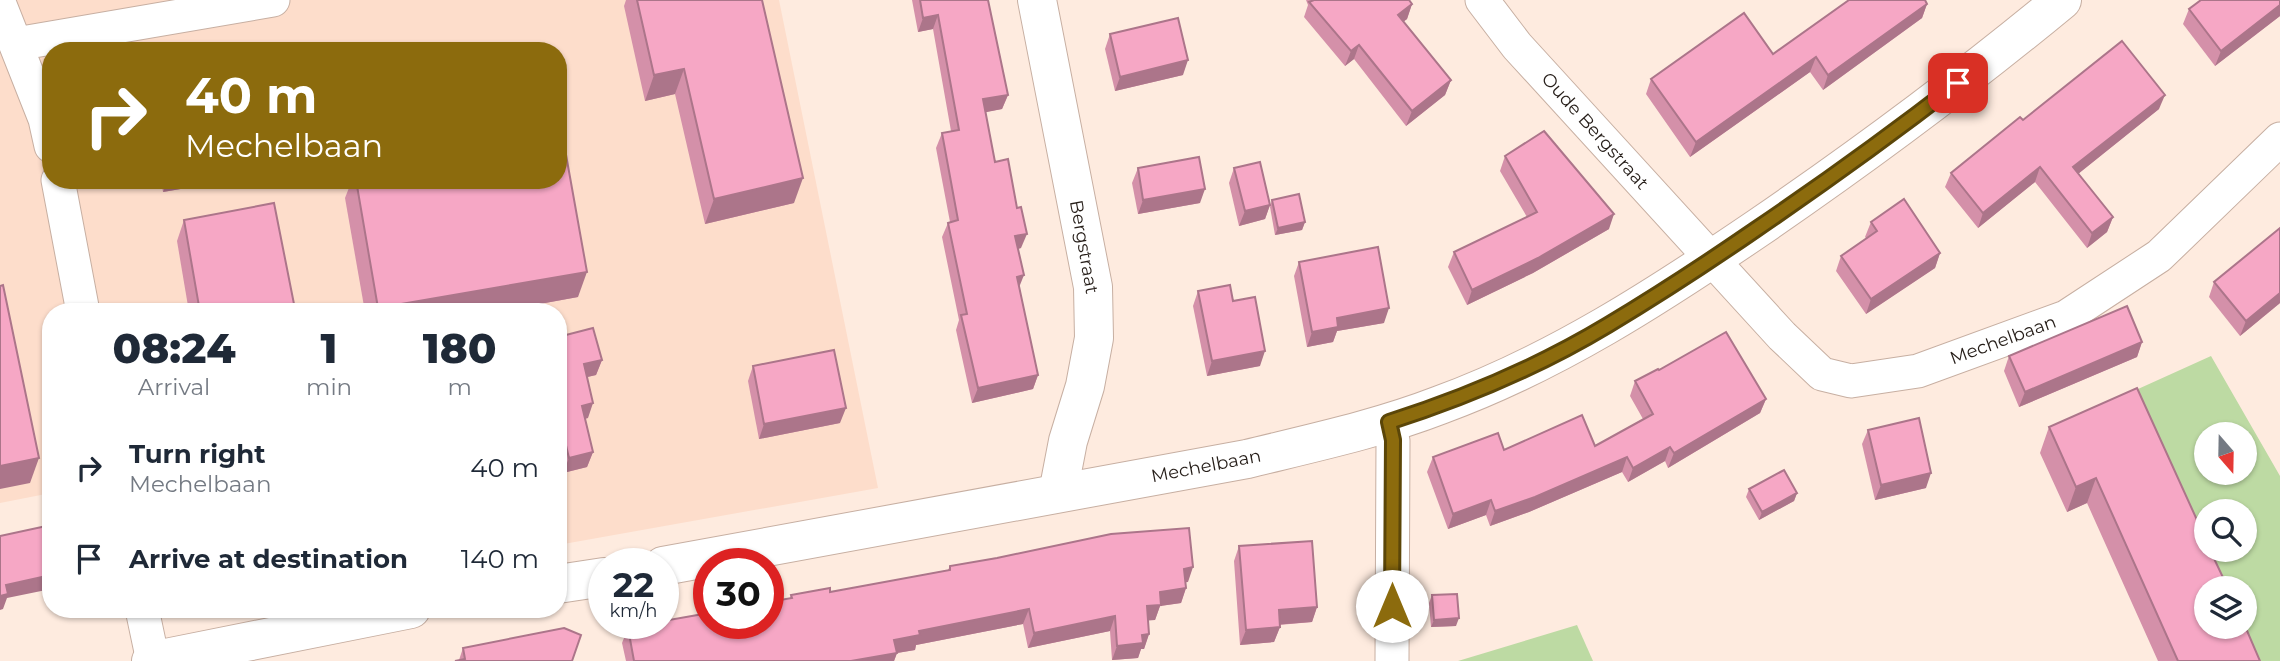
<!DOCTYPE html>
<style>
:root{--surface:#fff;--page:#f6f6f7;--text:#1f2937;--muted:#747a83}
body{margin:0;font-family:Montserrat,sans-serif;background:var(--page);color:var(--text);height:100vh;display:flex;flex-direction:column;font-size:26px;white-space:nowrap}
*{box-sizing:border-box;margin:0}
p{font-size:23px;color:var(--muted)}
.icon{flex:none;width:38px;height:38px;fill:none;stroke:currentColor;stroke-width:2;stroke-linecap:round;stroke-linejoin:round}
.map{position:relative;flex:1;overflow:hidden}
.panel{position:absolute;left:42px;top:303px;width:525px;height:315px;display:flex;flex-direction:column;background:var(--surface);border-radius:28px;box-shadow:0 2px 5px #0004}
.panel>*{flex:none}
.guide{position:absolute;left:42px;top:42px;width:525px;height:147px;border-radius:28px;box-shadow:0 2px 5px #0004;background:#8c6b0d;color:#fff;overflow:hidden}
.needle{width:46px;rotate:160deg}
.controls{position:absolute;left:2194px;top:422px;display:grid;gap:14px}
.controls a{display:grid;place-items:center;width:63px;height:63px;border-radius:50%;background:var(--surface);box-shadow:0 2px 5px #0004;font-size:35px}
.speed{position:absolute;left:588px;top:548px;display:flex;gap:14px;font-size:35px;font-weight:700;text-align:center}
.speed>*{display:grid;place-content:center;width:91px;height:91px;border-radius:50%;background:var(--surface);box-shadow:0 2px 5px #0004;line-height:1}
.speed small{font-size:18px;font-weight:400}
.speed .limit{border:10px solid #d22;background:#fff;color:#111}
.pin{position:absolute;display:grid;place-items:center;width:60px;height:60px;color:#fff;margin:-30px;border-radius:14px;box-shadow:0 4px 10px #0006}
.me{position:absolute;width:77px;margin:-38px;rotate:0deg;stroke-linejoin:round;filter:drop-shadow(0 0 5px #0008)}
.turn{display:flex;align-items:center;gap:24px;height:147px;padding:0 28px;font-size:32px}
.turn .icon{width:91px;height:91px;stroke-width:2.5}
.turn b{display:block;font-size:49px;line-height:60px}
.eta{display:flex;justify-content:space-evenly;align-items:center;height:119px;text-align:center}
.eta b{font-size:42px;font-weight:800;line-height:49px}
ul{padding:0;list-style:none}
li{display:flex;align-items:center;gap:21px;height:91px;padding:0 28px}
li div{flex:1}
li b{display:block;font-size:26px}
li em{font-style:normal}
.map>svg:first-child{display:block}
.built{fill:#fdddcb;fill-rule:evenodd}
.green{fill:#bddaa3;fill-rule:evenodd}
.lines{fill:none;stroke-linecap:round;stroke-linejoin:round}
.minor-casing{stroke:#c7afa2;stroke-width:35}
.tertiary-casing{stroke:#c7afa2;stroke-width:40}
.minor{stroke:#fff;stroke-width:33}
.tertiary{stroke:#fff;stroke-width:38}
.wall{fill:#d490a9}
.shaded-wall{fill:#ac758a}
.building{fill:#f6a7c5;stroke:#ac758a;stroke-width:2}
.route-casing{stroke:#5b4608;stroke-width:18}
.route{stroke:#8c6b0d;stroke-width:12}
.labels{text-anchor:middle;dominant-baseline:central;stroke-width:5;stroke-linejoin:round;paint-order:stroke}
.street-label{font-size:18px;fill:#251d18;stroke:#fff}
</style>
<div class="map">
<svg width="2280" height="661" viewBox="0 0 2280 661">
<rect width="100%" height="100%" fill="#feebdf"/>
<path class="built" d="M0,0H779L878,488L558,545V312H51V493L0,503ZM51,51H558V180H51Z"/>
<g class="green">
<path d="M2211,356L2280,476V661H2246L2230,627L2245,626V588H2213L2127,394ZM2207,434H2245V472H2207ZM2207,511H2245V550H2207Z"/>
<path d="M1577,625L1593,661H1458Z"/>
</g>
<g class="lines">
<defs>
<g id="minor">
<path d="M1482,0L1517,46L1782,336L1822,374L1851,381L1918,371L2066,317L2159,256L2280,139"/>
<path d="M0,5L45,119L51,146"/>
<path d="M16,44L273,0"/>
<path d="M58,180L83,312"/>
<path d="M1389,422L1393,441L1392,661"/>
<path d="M142,609L153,661"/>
</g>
<g id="tertiary">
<path d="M1037,0L1093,287L1094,338L1085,386L1068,441L1058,493"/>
<path d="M663,566L1247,459C1312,443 1378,429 1440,405C1555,363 1658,296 1758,228C1863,156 1964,81 2062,0"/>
<path d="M558,584L604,577"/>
<path d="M151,661L411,609"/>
</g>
</defs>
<use href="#minor" class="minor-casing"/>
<use href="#tertiary" class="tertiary-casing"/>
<use href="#minor" class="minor"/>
<use href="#tertiary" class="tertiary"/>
</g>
<g class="wall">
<path d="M626,0H762L794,203L705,224L675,94L645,101L624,6Z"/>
<path d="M912,0H988L1008,95L1002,109L985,112L995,162L1021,248L1018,249L1019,288L1038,375L1033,389L972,403L956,330L959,320L942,237L948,223L950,222L936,148L942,133L951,131L933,29L918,32Z"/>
<path d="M1306,0H1409L1412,4L1407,19L1403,22L1451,80L1445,95L1406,126L1354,59L1345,66L1304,17L1308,5Z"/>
<path d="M2280,0V16L2215,66L2183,24L2189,9Z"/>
<path d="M1927,4L1922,18L1823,90L1810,72L1690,157L1646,94L1651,79L1773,54Z"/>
<path d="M1110,34L1183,75L1115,91L1105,49Z"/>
<path d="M2159,109L2078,174L2113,217L2107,232L2087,248L2035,182L1978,228L1945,187L1951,173L2023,120Z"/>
<path d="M1505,156L1609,229L1533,273L1467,305L1448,267L1454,252L1527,217L1500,171Z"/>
<path d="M1138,168L1200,203L1138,214L1132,183Z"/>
<path d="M1234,168L1270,205L1265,219L1239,226L1229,183Z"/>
<path d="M161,180H233L163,192Z"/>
<path d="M352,180H558L578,297L495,312H365L345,198Z"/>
<path d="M1272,200L1305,222L1302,230L1275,235L1270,207Z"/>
<path d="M184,220L294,304L291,312H189L177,241Z"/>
<path d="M1871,222L1940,253L1935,268L1866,314L1836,271L1841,256L1867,239L1865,237Z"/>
<path d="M2280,228V303L2240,336L2209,297L2214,282Z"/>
<path d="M1299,262L1384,323L1337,331L1333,342L1307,347L1294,276Z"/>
<path d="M1198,291L1233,301L1260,366L1207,376L1193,306Z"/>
<path d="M558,337L602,360L596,375L587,377L588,418L585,419L593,452L587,467L563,473L558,450Z"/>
<path d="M2142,342L2137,357L2019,407L2004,371L2009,356Z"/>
<path d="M753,366L840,423L759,439L748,381Z"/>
<path d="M1659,370L1766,399L1760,413L1668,468L1665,461L1628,482L1622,472L1529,512L1490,526L1486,515L1448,529L1427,472L1433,457L1504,450L1595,446L1643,419L1630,396L1635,381Z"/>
<path d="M2049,427L2260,661H2158L2087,503L2067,512L2040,453Z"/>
<path d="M1868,430L1926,488L1875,500L1862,444Z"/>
<path d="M1749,489L1797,493L1794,501L1759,520L1746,497Z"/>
<path d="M1239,546L1317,607L1312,622L1279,625L1280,627L1274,642L1240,645L1234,561Z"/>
<path d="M950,566L1188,582H1186V588L1181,603L1160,606L1155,620H1148L1149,634L1144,649H1141L1138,658L1112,660L1110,631L1028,648L1023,624L916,645L915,650L897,653L894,661H626L622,643L628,628L790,598L791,595L830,592L948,570Z"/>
<path d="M1432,595L1456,626L1431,627L1429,603Z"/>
<path d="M581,635L459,660L463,648Z"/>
</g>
<g class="shaded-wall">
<path d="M1412,4L1407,19L1392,30L1398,15Z"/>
<path d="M1927,4L1922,18L1823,90L1828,75Z"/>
<path d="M2280,5V16L2215,66L2221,51Z"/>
<path d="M938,15L933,29L918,32L923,18Z"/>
<path d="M1359,45L1354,59L1345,66L1351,51Z"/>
<path d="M1816,57L1810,72L1690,157L1696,142Z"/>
<path d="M1188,60L1183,75L1115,91L1120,77Z"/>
<path d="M684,69L675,94L645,101L654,75Z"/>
<path d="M1451,80L1445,95L1406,126L1412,111Z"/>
<path d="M1008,95L1002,109L977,114L983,99Z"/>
<path d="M2165,95L2159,109L2068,182L2073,167Z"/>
<path d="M2040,167L2035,182L1978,228L1983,213Z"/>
<path d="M803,178L794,203L705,224L714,199Z"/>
<path d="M168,180H233L163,192Z"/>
<path d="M1205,189L1200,203L1138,214L1143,200Z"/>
<path d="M1270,205L1265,219L1239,226L1245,211Z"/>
<path d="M1614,214L1609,229L1533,273L1467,305L1472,290Z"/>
<path d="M2113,217L2107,232L2087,248L2092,233Z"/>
<path d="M1305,222L1302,230L1275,235L1278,228Z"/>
<path d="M1027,234L1021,248L1010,251L1015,236Z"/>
<path d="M1940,253L1935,268L1866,314L1871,299Z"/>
<path d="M587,272L578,297L495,312H377L378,308Z"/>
<path d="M1024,275L1018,290L1017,277Z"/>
<path d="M2280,293V303L2240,336L2246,321Z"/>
<path d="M294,304L291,312H252Z"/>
<path d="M1389,308L1384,323L1337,331L1333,342L1307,347L1312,332L1337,318Z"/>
<path d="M2142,342L2137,357L2019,407L2025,392Z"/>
<path d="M1265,351L1260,366L1207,376L1212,361Z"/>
<path d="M602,360L596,375L579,379L584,364Z"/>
<path d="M1038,375L1033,389L972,403L978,388Z"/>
<path d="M1766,399L1760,413L1668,468L1674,453Z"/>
<path d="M593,403L588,418L577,420L582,406Z"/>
<path d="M846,408L840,423L759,439L764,424Z"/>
<path d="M1670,447L1665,461L1628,482L1633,468Z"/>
<path d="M593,452L587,467L563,473L569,458Z"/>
<path d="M1627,457L1622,472L1529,512L1490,526L1495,511Z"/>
<path d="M39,458L30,483L0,489V466Z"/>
<path d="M1931,473L1926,488L1875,500L1881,485Z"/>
<path d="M2096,478L2087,503L2067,512L2076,487Z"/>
<path d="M1797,493L1794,501L1759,520L1762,512Z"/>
<path d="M1491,500L1486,515L1448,529L1453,514Z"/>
<path d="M1193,567L1188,582L1179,583L1184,569Z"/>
<path d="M51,575V589L7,598L3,609L0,610V596L6,585Z"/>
<path d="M1186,588L1181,603L1160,606L1155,620L1142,621L1147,606L1160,592Z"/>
<path d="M1317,607L1312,622L1273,625L1279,610Z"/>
<path d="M1029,609L1023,624L916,645L915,650L897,653L894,661H851L894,640L919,631Z"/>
<path d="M1115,616L1110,631L1028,648L1034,633Z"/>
<path d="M1459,618L1456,626L1431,627L1434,620Z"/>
<path d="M1280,627L1274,642L1240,645L1246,630Z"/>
<path d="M1149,634L1144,649H1141L1138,658L1112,660L1117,646L1142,635Z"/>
</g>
<g class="building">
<path d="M637,0H762L803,178L714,199L684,69L654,75Z"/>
<path d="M920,0H988L1008,95L983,99L995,162L1008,159L1017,208L1021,207L1027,234L1015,236L1024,275L1017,277L1038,375L978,388L961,315L967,314L948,223L958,220L942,133L959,130L938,15L923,18Z"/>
<path d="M1314,0H1409L1412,4L1398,15L1451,80L1412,111L1359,45L1351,51L1309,2Z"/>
<path d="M1849,0H1925L1927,4L1828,75L1816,57L1696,142L1651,79L1744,13L1773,54Z"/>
<path d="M2201,0H2280V5L2221,51L2189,9Z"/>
<path d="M1178,18L1188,60L1120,77L1110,34Z"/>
<path d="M2122,41L2165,95L2073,167L2113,217L2092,233L2040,167L1983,213L1951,173L2020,117L2023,120Z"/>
<path d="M558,110L587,272L378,308L356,180H558Z"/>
<path d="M1544,131L1614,214L1538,258L1472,290L1454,252L1537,212L1505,156Z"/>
<path d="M1199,157L1205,189L1143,200L1138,168Z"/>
<path d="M1260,162L1270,205L1245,211L1234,168Z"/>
<path d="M1299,194L1305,222L1278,228L1272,200Z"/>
<path d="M1904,199L1940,253L1871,299L1841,256L1877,231L1871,222Z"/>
<path d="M274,203L294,304L252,312H200L184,220Z"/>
<path d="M2280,228V293L2246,321L2214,282Z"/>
<path d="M1378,247L1389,308L1337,318L1338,327L1312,332L1299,262Z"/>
<path d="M3,285L39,458L0,466V286Z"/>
<path d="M1230,285L1233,301L1255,297L1265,351L1212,361L1198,291Z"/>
<path d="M2127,306L2142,342L2025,392L2009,356Z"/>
<path d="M593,328L602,360L584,364L593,403L582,406L593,452L569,458L558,412V337Z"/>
<path d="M1726,332L1766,399L1674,453L1670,447L1633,468L1627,457L1535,497L1495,511L1491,500L1453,514L1433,457L1498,433L1504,450L1582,415L1595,446L1653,414L1635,381L1658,369L1659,370Z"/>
<path d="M834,350L846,408L764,424L753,366Z"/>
<path d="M2137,388L2207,542V550H2210L2228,588H2207V626H2245L2260,661H2178L2096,478L2076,487L2049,427Z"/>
<path d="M1919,418L1931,473L1881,485L1868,430Z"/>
<path d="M1784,470L1797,493L1762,512L1749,489Z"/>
<path d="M51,525V575L6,585L8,594L0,596V536Z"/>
<path d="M1189,528L1193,567L1184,569L1186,588L1160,592L1161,605L1147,606L1149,634L1142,635L1143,643L1117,646L1115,616L1034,633L1029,609L919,631L920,635L894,640L897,653L851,661H634L628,628L655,623H663V621L709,613V623H768V602L792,598L791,595L830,588V592L950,570V566L997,558L1111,534Z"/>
<path d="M1312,541L1317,607L1279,610L1280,627L1246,630L1239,546Z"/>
<path d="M1457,594L1459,618L1434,620L1432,595Z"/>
<path d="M564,628L581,635L572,661H455L465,659L463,648Z"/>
</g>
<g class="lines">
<defs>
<path id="route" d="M1392,606L1393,440L1389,422C1464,398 1540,366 1608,325C1658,295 1707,263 1755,230C1824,183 1892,134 1958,83"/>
</defs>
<use href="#route" class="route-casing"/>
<use href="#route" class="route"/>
</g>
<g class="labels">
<g class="street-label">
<text transform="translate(1595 131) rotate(48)">Oude Bergstraat</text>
<text transform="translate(1084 247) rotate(80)">Bergstraat</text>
<text transform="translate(2003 340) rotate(-20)">Mechelbaan</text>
<text transform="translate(1206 466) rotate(-11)">Mechelbaan</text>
</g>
</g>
</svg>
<div class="controls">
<a><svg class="needle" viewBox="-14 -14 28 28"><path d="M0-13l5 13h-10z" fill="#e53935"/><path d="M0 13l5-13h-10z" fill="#747a83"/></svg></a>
<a><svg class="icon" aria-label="search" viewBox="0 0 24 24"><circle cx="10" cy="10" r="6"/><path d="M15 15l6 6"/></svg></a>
<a><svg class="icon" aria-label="layers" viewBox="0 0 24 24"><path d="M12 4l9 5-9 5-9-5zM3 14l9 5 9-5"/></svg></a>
</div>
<div class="speed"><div>22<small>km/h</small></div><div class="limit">30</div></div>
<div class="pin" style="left:1958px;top:83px;background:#d93025"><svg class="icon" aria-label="arrive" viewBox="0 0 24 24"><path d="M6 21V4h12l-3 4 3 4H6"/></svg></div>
<svg class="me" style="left:1392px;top:606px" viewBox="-20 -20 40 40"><circle r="19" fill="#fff"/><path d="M0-13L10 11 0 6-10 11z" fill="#8c6b0d"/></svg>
<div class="guide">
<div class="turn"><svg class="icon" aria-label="right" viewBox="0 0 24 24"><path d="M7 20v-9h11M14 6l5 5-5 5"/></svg><div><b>40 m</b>Mechelbaan</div></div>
</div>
<section class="panel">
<div class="eta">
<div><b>08:24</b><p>Arrival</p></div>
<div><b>1</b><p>min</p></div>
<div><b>180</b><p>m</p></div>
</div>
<ul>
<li><svg class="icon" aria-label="right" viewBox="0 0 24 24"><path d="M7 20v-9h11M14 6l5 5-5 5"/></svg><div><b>Turn right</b><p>Mechelbaan</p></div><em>40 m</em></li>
<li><svg class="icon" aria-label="arrive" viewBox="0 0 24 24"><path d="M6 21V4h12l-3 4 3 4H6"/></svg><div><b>Arrive at destination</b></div><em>140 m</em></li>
</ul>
</section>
</div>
